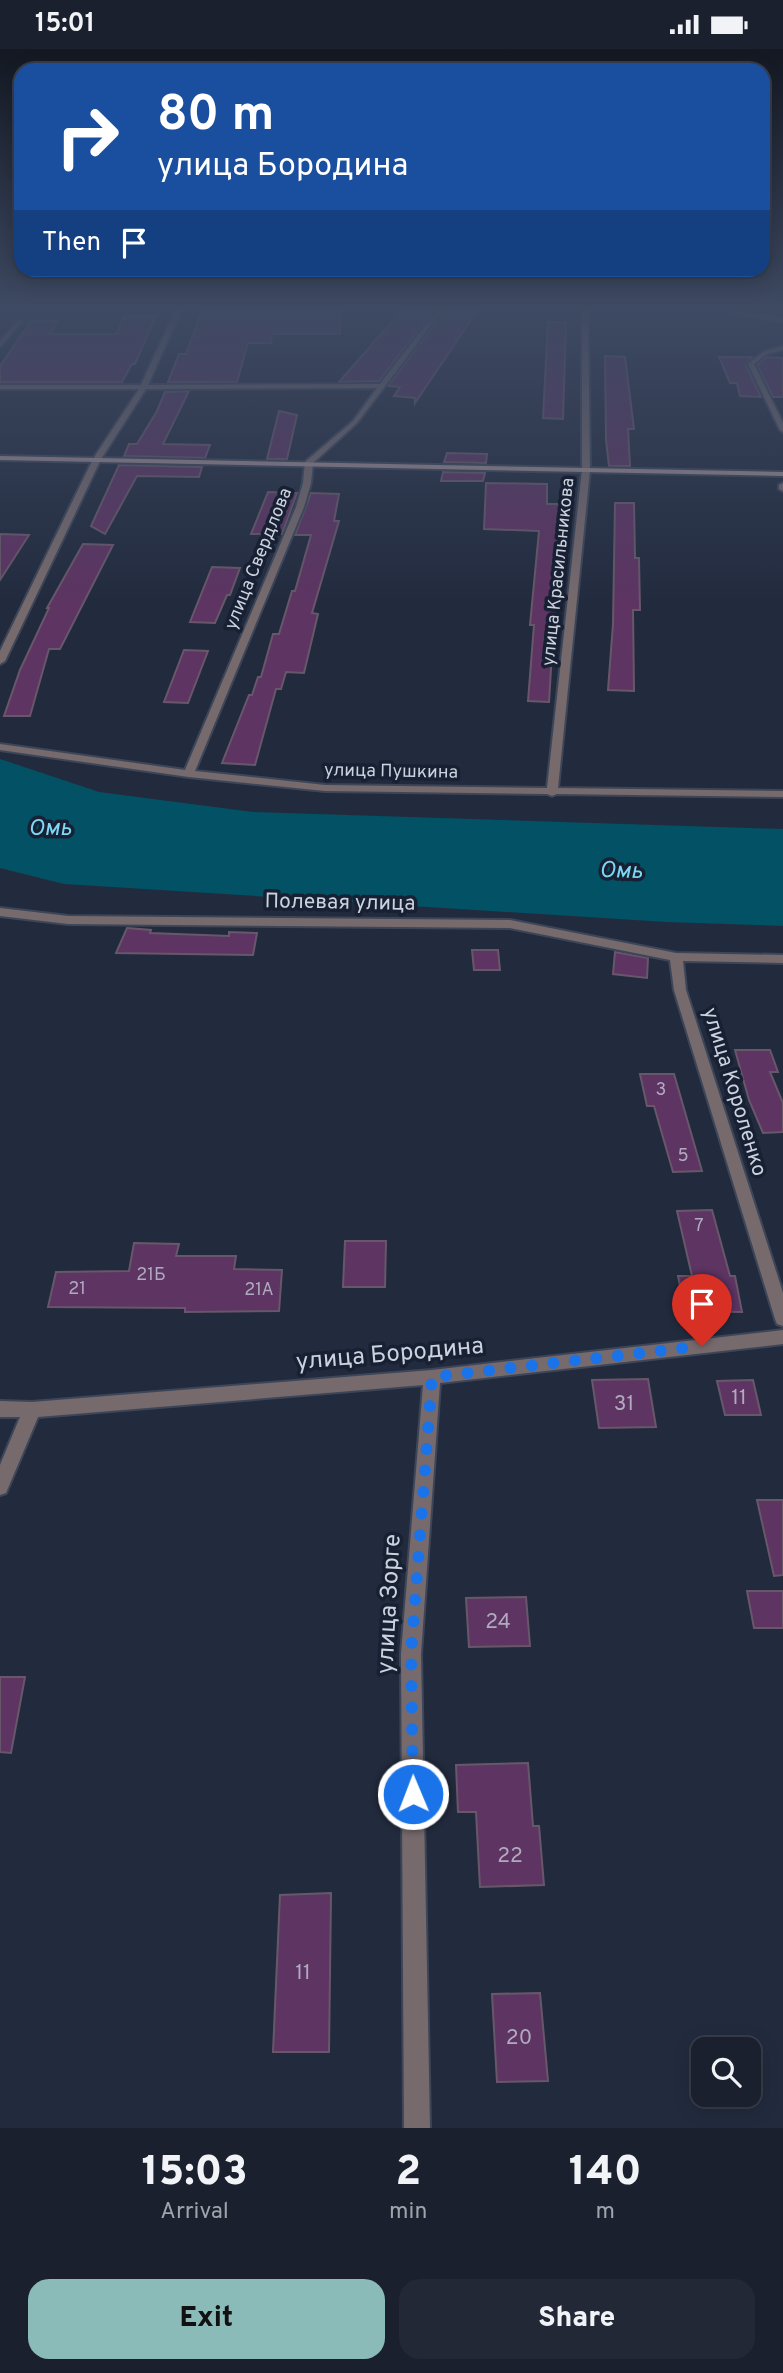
<!DOCTYPE html>
<meta charset="utf-8">
<style>
:root{--surface:#1a202e;--page:#232836;--text:#f1f3f6;--muted:#9fa3aa;--line:#383e4a;--accent:#8bbbb9}
body{margin:0;font-family:Overpass,sans-serif;background:var(--page);color:var(--text);height:100vh;display:flex;flex-direction:column;font-size:26px;white-space:nowrap}
*{box-sizing:border-box;margin:0}
p{font-size:23px;color:var(--muted)}
.icon{flex:none;width:38px;height:38px;fill:none;stroke:currentColor;stroke-width:2;stroke-linecap:round;stroke-linejoin:round}
.map{position:relative;height:2079px;overflow:hidden}
.drawer{display:flex;flex-direction:column;background:var(--surface);flex:1}
.drawer>*{flex:none}
.banner{position:absolute;left:14px;top:14px;width:756px;height:214px;border-radius:21px;box-shadow:0 4px 18px #0003,0 0 0 2px var(--line);background:#1a4fa0;color:#fff;overflow:hidden}
.fabs{position:absolute;left:691px;top:1988px;display:grid;gap:14px}
.fabs a{display:grid;place-items:center;width:70px;height:70px;border-radius:14px;background:var(--surface);box-shadow:0 4px 18px #0003,0 0 0 2px var(--line);font-size:35px}
.pin{position:absolute;display:grid;place-items:center;width:60px;height:60px;color:#fff;margin:-72px -30px;border-radius:50% 50% 50% 0;rotate:-45deg;box-shadow:0 0 7px #0007}
.pin .icon{rotate:45deg}
.me{position:absolute;width:77px;margin:-38px;rotate:359deg;stroke-linejoin:round;filter:drop-shadow(0 0 5px #0008)}
.turn{display:flex;align-items:center;gap:24px;height:147px;padding:0 28px;font-size:32px}
.turn .icon{width:91px;height:91px;stroke-width:2.5}
.turn b{display:block;font-size:49px;line-height:60px}
.then{display:flex;align-items:center;height:66px;padding:0 28px;background:#0003;gap:14px;font-size:26px}
.eta{display:flex;justify-content:space-evenly;align-items:center;height:119px;text-align:center}
.eta b{font-size:42px;font-weight:800;line-height:49px}
.button{display:flex;gap:14px;margin-top:auto;padding:14px 28px}
.button a{flex:1;height:80px;border-radius:21px;background:var(--accent);color:#111;font-size:28px;font-weight:800;line-height:80px;text-align:center}
.button a+a{background:var(--page);color:var(--text)}
.status{display:flex;justify-content:space-between;align-items:center;height:49px;padding:0 35px;background:var(--surface);direction:ltr}
.status svg{height:19px;fill:currentColor}
.map>svg:first-child{display:block}
.water{fill:#035164}
.building{fill:#5d3462;stroke:#68576a;stroke-width:2}
.lines{fill:none;stroke-linecap:round;stroke-linejoin:round}
.street-casing{stroke:#3d4658;stroke-width:4}
.secondary-casing{stroke:#3d4658;stroke-width:4}
.street{fill:#766a6d;fill-rule:evenodd}
.secondary{fill:#a18d92;fill-rule:evenodd}
.route{stroke:#1a73e8;stroke-width:12;stroke-dasharray:0 21.6}
.labels{text-anchor:middle;dominant-baseline:central;stroke-width:7;stroke-linejoin:round;paint-order:stroke}
.far-street-label{font-size:18px;fill:#ccd2de;stroke:#182133}
.number-label{font-size:18px;fill:#b0aabf}
.street-label{font-size:21px;fill:#ccd2de;stroke:#182133}
.near-number-label{font-size:21px;fill:#b0aabf}
.water-label{font-size:23px;font-style:italic;fill:#7cd8f5;stroke:#182133}
.near-street-label{font-size:24px;fill:#ccd2de;stroke:#182133}
</style>
<div class="status"><b>15:01</b><svg viewBox="0 0 49 12"><path d="M0 12V9h3v3zM5 12V6h3v6zM10 12V3h3v9zM15 12V0h3v12zM26 1h20v11H26zM47 4h2v5h-2z"/></svg></div>
<div class="map">
<svg width="783" height="2079" viewBox="0 0 783 2079">
<rect width="100%" height="100%" fill="#222b3e"/>
<path class="water" d="M0,710L99,743L253,763L783,780V877L666,873L64,835L0,819Z"/>
<g class="building">
<path d="M202,262H341L340,285H272L271,294H248L237,333H168L179,305H186Z"/>
<path d="M401,262H433L379,332L339,333Z"/>
<path d="M445,262H477L415,354V349L394,347L400,338L388,337Z"/>
<path d="M125,267H156L135,315H132L122,333H0V317L31,272H58L50,285H116Z"/>
<path d="M548,273L566,274L563,370L543,369Z"/>
<path d="M605,307L625,308L634,380H628L630,417H609L606,391Z"/>
<path d="M719,308H752L746,316L761,348L740,347L737,334H730Z"/>
<path d="M767,308L783,309V348H773L757,316Z"/>
<path d="M189,342L163,395L210,396L205,409L124,407L129,395H137L157,362L165,343Z"/>
<path d="M279,362L297,366L287,410H267Z"/>
<path d="M447,404L487,405L486,414L444,413Z"/>
<path d="M119,416L202,418L199,428L137,427L105,485L91,477Z"/>
<path d="M443,423L485,424L483,432H441Z"/>
<path d="M486,434L547,435V455H561L549,653L528,652L534,576H530L539,482L484,480Z"/>
<path d="M268,443L297,444L282,485H251Z"/>
<path d="M311,444L339,445L334,472H339L312,564L318,565L304,624L286,623L281,640H276L255,716L222,714L249,646H252L258,628H261L273,585H279L292,542H295L311,486H295Z"/>
<path d="M615,454H634L635,509H639L640,561H633L634,642L608,641L613,575Z"/>
<path d="M0,485L29,486L0,531Z"/>
<path d="M83,495L113,496L60,600H49L30,667H4L20,621L49,559H47Z"/>
<path d="M212,518L240,519L230,546H227L215,574L190,573Z"/>
<path d="M184,601L208,602L188,654L164,653Z"/>
<path d="M127,879L151,881L150,884L229,887V883L257,884L253,906L116,904Z"/>
<path d="M472,901H498L500,921H474Z"/>
<path d="M615,903L648,909L647,929L613,925Z"/>
<path d="M735,1001H770L778,1023H770L783,1054V1083L763,1084L749,1051Z"/>
<path d="M640,1025H674L702,1122L673,1123L654,1057H647Z"/>
<path d="M712,1161L730,1227H735L742,1263L685,1262L678,1227H692L677,1162Z"/>
<path d="M345,1192H386L385,1238H343Z"/>
<path d="M134,1194L179,1195L176,1207H236L234,1220L282,1221L279,1262L185,1263V1259L48,1258L56,1223L129,1222Z"/>
<path d="M648,1330L656,1378L599,1379L592,1331Z"/>
<path d="M753,1331L761,1366H725L717,1332Z"/>
<path d="M757,1451H783V1526L774,1527Z"/>
<path d="M747,1542H783V1579H754Z"/>
<path d="M526,1548L530,1597L469,1598L466,1549Z"/>
<path d="M0,1628H25L11,1704L0,1703Z"/>
<path d="M528,1714L533,1777H539L544,1836L480,1838L476,1763H458L456,1716Z"/>
<path d="M331,1844L329,2003H273L280,1846Z"/>
<path d="M540,1944L548,2032L497,2033L492,1945Z"/>
</g>
<g class="lines">
<defs>
<g id="street">
<path d="M175,262H181L148,336L380,335L436,262H442L357,374L313,414L311,434L304,458L195,722L325,736L547,739L582,421V262H588L590,421L558,739L783,742V748L557,745L552,747L547,745L325,742L189,728L0,701V695L185,721L296,458L303,434L305,413L353,372L377,339L146,340L101,410L5,612L0,615V602L93,410L139,340H0V336H141Z"/>
<path d="M728,262L783,269V273L731,264Z"/>
<path d="M18,271L23,272L0,298V292Z"/>
<path d="M783,297V301L767,305L754,315L783,374V383L780,381L748,315L763,303Z"/>
<path d="M783,434V442L779,440V436Z"/>
<path d="M0,859L68,867L510,871L676,904L783,906V914L683,912L686,941L783,1244V1277L777,1275L775,1270L674,941L670,911L510,879L68,875L0,867Z"/>
<path d="M783,1281V1295L440,1334L421,1605L430,2079H404L401,1605L423,1336L38,1368L6,1444L0,1446V1416L20,1368H0V1352L32,1353L432,1321Z"/>
</g>
<path id="secondary" d="M0,407L783,423V427L0,411Z"/>
</defs>
<use href="#street" class="street-casing"/>
<use href="#secondary" class="secondary-casing"/>
<use href="#street" class="street"/>
<use href="#secondary" class="secondary"/>
</g>
<linearGradient id="sky" x2="0" y2="1"><stop stop-color="#131822"/><stop offset="0.47" stop-color="#3e4a63"/><stop offset="1" stop-color="#3e4a63" stop-opacity="0"/></linearGradient>
<rect width="783" height="553" fill="url(#sky)"/>
<g class="lines">
<path class="route" d="M413,1745L411,1605L432,1328L702,1297"/>
</g>
<g class="labels">
<g class="far-street-label">
<text transform="translate(259 510) rotate(-68)">улица Свердлова</text>
<text transform="translate(559 523) rotate(-84)">улица Красильникова</text>
<text transform="translate(391 723) rotate(1)">улица Пушкина</text>
</g>
<g class="number-label">
<text x="661" y="1041">3</text>
<text x="683" y="1107">5</text>
<text x="699" y="1177">7</text>
<text x="151" y="1226">21Б</text>
<text x="77" y="1240">21</text>
<text x="259" y="1241">21А</text>
</g>
<g class="street-label">
<text transform="translate(340 854) rotate(1)">Полевая улица</text>
<text transform="translate(734 1043) rotate(73)">улица Короленко</text>
</g>
<g class="near-number-label">
<text x="739" y="1349">11</text>
<text x="624" y="1355">31</text>
<text x="498" y="1573">24</text>
<text x="510" y="1807">22</text>
<text x="303" y="1924">11</text>
<text x="519" y="1989">20</text>
</g>
<g class="water-label">
<text x="50" y="780">Омь</text>
<text transform="translate(621 823) rotate(2)">Омь</text>
</g>
<g class="near-street-label">
<text transform="translate(390 1306) rotate(-5)">улица Бородина</text>
<text transform="translate(390 1555) rotate(-87)">улица Зорге</text>
</g>
</g>
</svg>
<div class="fabs">
<a><svg class="icon" aria-label="search" viewBox="0 0 24 24"><circle cx="10" cy="10" r="6"/><path d="M15 15l6 6"/></svg></a>
</div>
<div class="pin" style="left:702px;top:1297px;background:#d93025"><svg class="icon" aria-label="arrive" viewBox="0 0 24 24"><path d="M6 21V4h12l-3 4 3 4H6"/></svg></div>
<svg class="me" style="left:413px;top:1745px" viewBox="-20 -20 40 40"><circle r="17" fill="#1a73e8" stroke="#fff" stroke-width="3"/><path d="M0-11L8 9 0 5-8 9z" fill="#fff"/></svg>
<div class="banner">
<div class="turn"><svg class="icon" aria-label="right" viewBox="0 0 24 24"><path d="M7 20v-9h11M14 6l5 5-5 5"/></svg><div><b>80 m</b>улица Бородина</div></div>
<div class="then">Then<svg class="icon" aria-label="arrive" viewBox="0 0 24 24"><path d="M6 21V4h12l-3 4 3 4H6"/></svg></div>
</div>
</div>
<section class="drawer">
<div class="eta">
<div><b>15:03</b><p>Arrival</p></div>
<div><b>2</b><p>min</p></div>
<div><b>140</b><p>m</p></div>
</div>
<div class="button"><a>Exit</a><a>Share</a></div>
</section>
